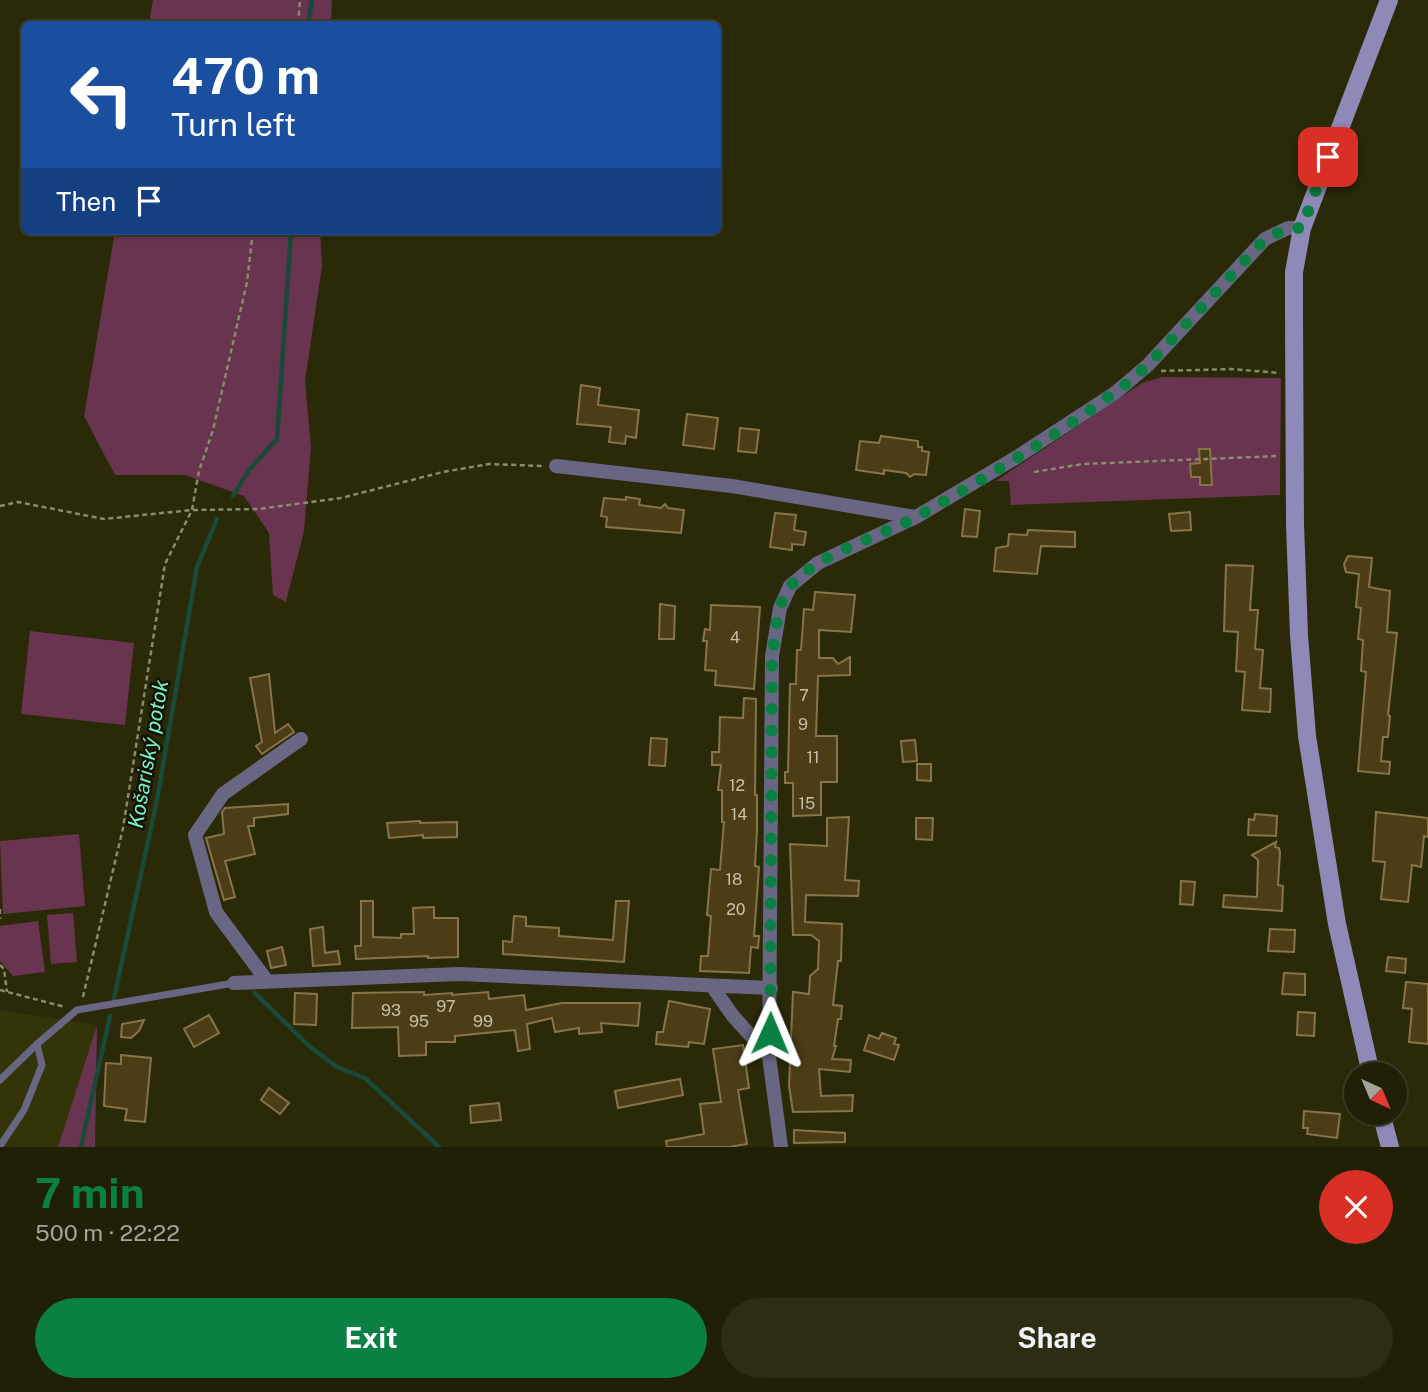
<!DOCTYPE html>
<meta charset="utf-8">
<style>
:root{--surface:#202006;--page:#2d2d14;--text:#f1f3f6;--muted:#a2a39b;--line:#3d3e28;--accent:#0b8043}
body{margin:0;font-family:"Public Sans",sans-serif;background:var(--page);color:var(--text);height:100vh;display:flex;flex-direction:column;font-size:26px;white-space:nowrap}
*{box-sizing:border-box;margin:0}
p{font-size:23px;color:var(--muted)}
.icon{flex:none;width:38px;height:38px;fill:none;stroke:currentColor;stroke-width:2;stroke-linecap:round;stroke-linejoin:round}
.map{position:relative;height:1147px;overflow:hidden}
.drawer{display:flex;flex-direction:column;background:var(--surface);flex:1}
.drawer>*{flex:none}
.top-card{position:absolute;left:21px;top:21px;width:700px;height:214px;border-radius:10px;box-shadow:0 2px 5px #0004,0 0 0 2px var(--line);background:#1a4fa0;color:#fff;overflow:hidden}
.needle{width:46px;rotate:136deg}
.fabs{position:absolute;left:1344px;top:1062px;display:grid;gap:14px}
.fabs a{display:grid;place-items:center;width:63px;height:63px;border-radius:50%;background:var(--surface);box-shadow:0 2px 5px #0004,0 0 0 2px var(--line);font-size:35px}
.pin{position:absolute;display:grid;place-items:center;width:60px;height:60px;color:#fff;margin:-30px;border-radius:14px;box-shadow:0 4px 10px #0006}
.me{position:absolute;width:77px;margin:-38px;rotate:1deg;stroke-linejoin:round;filter:drop-shadow(0 0 5px #0008)}
.turn{display:flex;align-items:center;gap:24px;height:147px;padding:0 35px;font-size:32px}
.turn .icon{width:91px;height:91px;stroke-width:2.5}
.turn b{display:block;font-size:49px;line-height:60px}
.then{display:flex;align-items:center;height:66px;padding:0 35px;background:#0003;gap:14px;font-size:26px}
.round{display:grid;place-items:center;flex:none;width:74px;height:74px;border-radius:37px;background:var(--page)}
.overview{display:flex;align-items:center;justify-content:space-between;height:119px;padding:0 35px}
h1{font-size:42px;font-weight:700;line-height:52px;color:var(--accent)}
.primary-button{display:flex;gap:14px;margin-top:auto;padding:14px 35px}
.primary-button a{flex:1;height:80px;border-radius:42px;background:var(--accent);color:#fff;font-size:28px;font-weight:700;line-height:80px;text-align:center}
.primary-button a+a{background:var(--page);color:var(--text)}
.map>svg:first-child{display:block}
.built{fill:#343409}
.green{fill:#68344f}
.lines{fill:none;stroke-linecap:round;stroke-linejoin:round}
.stream{stroke:#184939;stroke-width:4.5}
.building{fill:#4b3d16;stroke:#877549;stroke-width:2}
.path{stroke:#8a8a6d;stroke-width:2.5;stroke-dasharray:5 3.5;stroke-linecap:butt}
.lane{stroke:#696683;stroke-width:7}
.street{stroke:#696683;stroke-width:14}
.secondary{stroke:#8e89b6;stroke-width:18}
.route{stroke:#0b8043;stroke-width:12;stroke-dasharray:0 21.6}
.labels{text-anchor:middle;dominant-baseline:central;stroke-width:5;stroke-linejoin:round;paint-order:stroke}
.number-label{font-size:16px;fill:#c4c2a6}
.water-label{font-size:21px;font-style:italic;fill:#77f4cb;stroke:#121202}
</style>
<div class="map">
<svg width="1428" height="1147" viewBox="0 0 1428 1147">
<rect width="100%" height="100%" fill="#2b2a08"/>
<path class="built" d="M0,1010L97,1025L58,1147H0Z"/>
<g class="green">
<path d="M153,0H332L331,24H149Z"/>
<path d="M115,231H320L322,266L305,381L311,447L304,531L286,602L273,595L269,533L244,496L185,475H115L84,416Z"/>
<path d="M1162,377L1281,378L1280,495L1011,505L1009,481H996L1142,383Z"/>
<path d="M30,631L134,643L125,725L21,714Z"/>
<path d="M79,834L85,906L3,914L0,841Z"/>
<path d="M73,913L77,962L51,964L47,915Z"/>
<path d="M38,921L45,972L13,976L0,961V926Z"/>
<path d="M97,1025L95,1147H58Z"/>
</g>
<g class="lines">
<g class="stream">
<path d="M308,24L312,0"/>
<path d="M233,496L249,470L277,439L291,231"/>
<path d="M255,993L310,1047L337,1067L365,1078L439,1147"/>
<path d="M114,998L157,800L197,567L217,519"/>
<path d="M81,1147L110,1016"/>
</g>
</g>
<g class="building">
<path d="M581,385L600,388L598,405L639,410L636,438L626,436L625,444L609,442L611,427L577,424Z"/>
<path d="M687,414L718,418L714,449L683,445Z"/>
<path d="M740,428L759,430L756,453L738,451Z"/>
<path d="M881,436L918,441V447H922V451L929,452L926,475L914,474L910,477L906,473L884,470V474L856,470L860,441L879,443Z"/>
<path d="M1199,449H1210L1212,485H1200V477H1191L1190,464L1200,463Z"/>
<path d="M626,497L640,499L639,505L661,508L665,504L668,508L684,510L681,533L606,527L607,517L601,516L604,498L626,500Z"/>
<path d="M965,509L980,511L977,537L962,536Z"/>
<path d="M1190,512L1191,530L1171,531L1169,514Z"/>
<path d="M775,513L796,515L794,530L806,532L804,545L792,544V550L770,547Z"/>
<path d="M1028,530L1075,532V547L1041,546L1037,574L994,571L996,548L1008,546L1009,534L1027,535Z"/>
<path d="M1348,556L1372,558L1369,587L1390,591L1387,632L1397,633L1388,715L1390,716L1388,737H1383L1381,761L1390,762L1389,774L1358,771L1366,672L1361,671L1363,640L1358,639L1361,608L1356,607L1359,574L1346,572L1344,564Z"/>
<path d="M1226,565L1253,566L1250,610H1258L1255,649L1263,650L1260,688L1271,689L1270,712L1242,710L1245,672L1236,671L1238,632L1224,631Z"/>
<path d="M815,592L855,595L851,632L819,630V658H833L838,664L850,657V675L818,676L816,736H837V782H821V815L793,816V783H785V772H788L790,684H796L797,650H801L804,609L813,610Z"/>
<path d="M660,604L675,606L674,639H659Z"/>
<path d="M711,605L760,607L754,689L715,685L716,671L705,670L707,641H703L705,629L710,630Z"/>
<path d="M269,674L275,733L288,724L294,732L262,754L256,746L262,742L250,678Z"/>
<path d="M744,698L756,699L755,795H757V829L755,866L759,867L754,936H759L758,948L751,947L749,973L700,971L701,956H708L711,916L707,915L711,869L720,870L724,822H722V790H718L721,765H712V752H719L720,717L743,718Z"/>
<path d="M651,738L667,739L665,766L649,765Z"/>
<path d="M915,740L917,761L903,762L901,741Z"/>
<path d="M917,764H931V781L917,780Z"/>
<path d="M288,804V814L254,818V826H248L255,854L225,861L235,897L224,900L206,838L224,834L222,812L225,808Z"/>
<path d="M1376,812L1428,818V837L1424,836L1421,867L1412,865L1408,902L1381,899L1385,862L1373,861Z"/>
<path d="M1255,814L1277,816L1276,836L1248,835L1249,819L1254,820Z"/>
<path d="M849,817L845,880L859,881L858,896L806,895L805,922L842,924L841,961H838L833,1005L842,1006L841,1019H838L834,1046H836L832,1059L851,1060L850,1072L819,1069L821,1096L853,1095L852,1111L793,1112L789,1086L793,992L809,994L810,976L818,969L819,941L811,935H793L790,844L827,846V818Z"/>
<path d="M916,818H933L932,840L916,839Z"/>
<path d="M420,821V823L457,822V837L423,838V835L389,838L387,823Z"/>
<path d="M1276,842L1275,847L1279,848L1280,852L1278,885L1283,886L1282,911L1223,907L1224,895L1257,897L1258,860L1252,855Z"/>
<path d="M1181,881L1195,882L1193,905L1180,904Z"/>
<path d="M361,901H373V937L401,938V934H414L413,908L434,907V918H458V957L428,958V956L356,959L355,946H361Z"/>
<path d="M616,901H629L624,962L503,954V941L512,942L514,916L526,917V926L559,928V936L613,940Z"/>
<path d="M323,927L325,953L338,951L340,964L313,966L310,929Z"/>
<path d="M1270,929L1295,930L1294,952L1268,951Z"/>
<path d="M282,947L286,965L271,968L267,951Z"/>
<path d="M1388,957L1406,959L1405,973L1386,971Z"/>
<path d="M1284,973L1305,974V995L1282,994Z"/>
<path d="M1406,982L1428,984V1044L1409,1042L1412,1009L1403,1008Z"/>
<path d="M424,992V995L452,993V995L488,992L489,999L524,995L526,1010L562,1003H640L638,1026L601,1023L602,1032L579,1034V1028L555,1032L552,1018L527,1024L530,1049L518,1051L515,1030L455,1036V1042H426V1055L399,1056L398,1027L352,1028L353,993Z"/>
<path d="M295,993L317,994L316,1025L294,1024Z"/>
<path d="M669,1001L710,1009L704,1044L689,1042L688,1047L656,1044L657,1032H663Z"/>
<path d="M1298,1012L1315,1013L1314,1036L1297,1035Z"/>
<path d="M209,1015L219,1033L194,1047L184,1029Z"/>
<path d="M144,1020L139,1031L131,1038L121,1037L122,1024Z"/>
<path d="M882,1033L896,1038L894,1044L899,1045L894,1060L864,1050L869,1035L879,1039Z"/>
<path d="M743,1045L749,1088L738,1090L747,1144L729,1147H667L666,1141L704,1134L700,1104L721,1102L713,1049Z"/>
<path d="M121,1055L151,1058L145,1122L125,1120L127,1109L104,1106L106,1063L121,1064Z"/>
<path d="M680,1079L683,1095L618,1108L615,1091Z"/>
<path d="M269,1088L289,1103L280,1114L261,1100Z"/>
<path d="M499,1103L501,1120L471,1123L470,1106Z"/>
<path d="M1304,1111L1340,1114L1337,1138L1307,1134L1308,1128H1303Z"/>
<path d="M794,1130L845,1133V1142L794,1143Z"/>
</g>
<g class="lines">
<g class="path">
<path d="M298,24L300,0"/>
<path d="M1161,371L1231,369L1280,373"/>
<path d="M1034,472L1083,464L1279,456"/>
<path d="M0,506L18,502L104,519L192,510L259,509L341,498L443,472L489,464L542,466"/>
<path d="M0,909V919"/>
<path d="M0,965L4,969L7,992"/>
<path d="M0,990L65,1007"/>
<path d="M83,997L123,828L165,564L192,510L199,471L213,430L247,282L253,231"/>
</g>
<g class="lane">
<path d="M0,1080L37,1044"/>
<path d="M0,1146L24,1110L42,1065L37,1044L77,1010L234,983"/>
</g>
<g class="street">
<path d="M556,466L732,486L915,517"/>
<path d="M267,981L216,912L195,835L223,794L301,739"/>
<path d="M234,983L459,974L771,988"/>
<path d="M712,986L733,1016L769,1056"/>
<path d="M781,1147L769,1056L772,656L780,608L790,586L818,563L916,517L1017,457L1115,393L1148,365L1265,239L1288,228H1302"/>
</g>
<g class="secondary">
<path d="M1371,1074L1337,924L1307,736L1299,635L1295,524L1294,314V272L1302,228L1389,0"/>
<path d="M1381,1113L1390,1147"/>
</g>
</g>
<g class="lines">
<path class="route" d="M770,1033L772,656C776,634 776,602 792,584C825,550 878,538 918,516C991,475 1065,431 1131,380L1148,365L1265,239L1288,228H1302L1328,157"/>
</g>
<g class="labels">
<g class="number-label">
<text x="735" y="637">4</text>
<text x="804" y="695">7</text>
<text x="803" y="724">9</text>
<text x="813" y="757">11</text>
<text x="737" y="785">12</text>
<text x="807" y="803">15</text>
<text x="739" y="814">14</text>
<text x="734" y="879">18</text>
<text x="736" y="909">20</text>
<text x="446" y="1006">97</text>
<text x="391" y="1010">93</text>
<text x="419" y="1021">95</text>
<text x="483" y="1021">99</text>
</g>
<g class="water-label">
<text transform="translate(148 754) rotate(-80)">Košariský potok</text>
</g>
</g>
</svg>
<div class="fabs">
<a><svg class="needle" viewBox="-14 -14 28 28"><path d="M0-13l5 13h-10z" fill="#e53935"/><path d="M0 13l5-13h-10z" fill="#a2a39b"/></svg></a>
</div>
<div class="pin" style="left:1328px;top:157px;background:#d93025"><svg class="icon" aria-label="arrive" viewBox="0 0 24 24"><path d="M6 21V4h12l-3 4 3 4H6"/></svg></div>
<svg class="me" style="left:770px;top:1033px" viewBox="-20 -20 40 40"><path d="M0-17L14 15 0 8-14 15z" fill="#0b8043" stroke="#fff" stroke-width="4"/></svg>
<div class="top-card">
<div class="turn"><svg class="icon" aria-label="left" viewBox="0 0 24 24"><path d="M17 20v-9H6M10 6l-5 5 5 5"/></svg><div><b>470 m</b>Turn left</div></div>
<div class="then">Then<svg class="icon" aria-label="arrive" viewBox="0 0 24 24"><path d="M6 21V4h12l-3 4 3 4H6"/></svg></div>
</div>
</div>
<section class="drawer">
<div class="overview"><div><h1>7 min</h1><p>500 m · 22:22</p></div><a class="round" style="background:#d93025;color:#fff"><svg class="icon" aria-label="close" viewBox="0 0 24 24"><path d="M6 6l12 12M18 6L6 18"/></svg></a></div>
<div class="primary-button"><a>Exit</a><a>Share</a></div>
</section>
